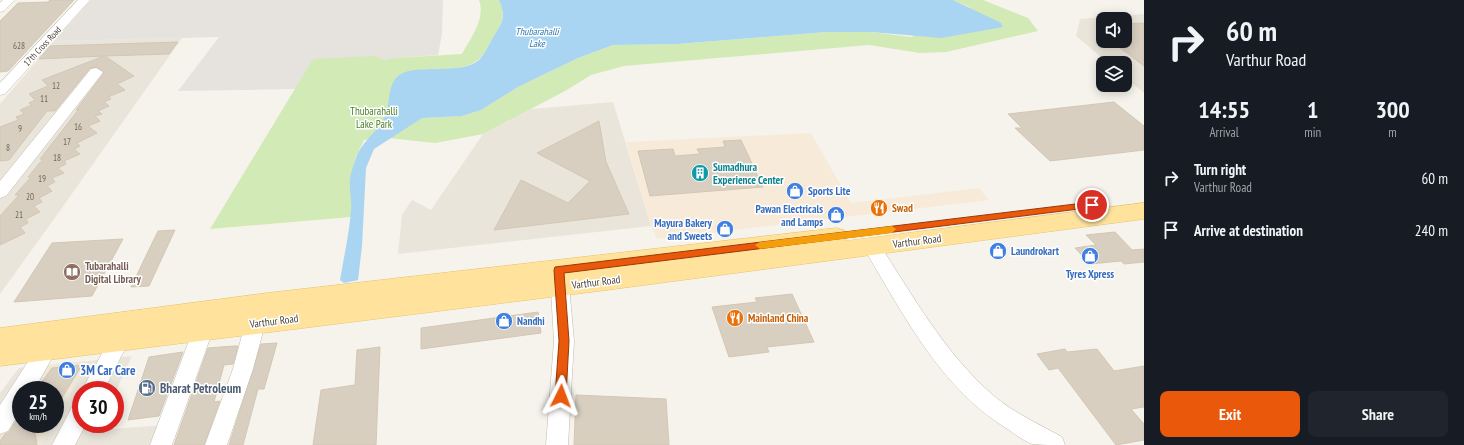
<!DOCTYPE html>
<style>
:root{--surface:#171b24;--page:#20242c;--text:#f1f3f6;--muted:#9ea1a6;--accent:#ea580c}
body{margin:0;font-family:"PT Sans Narrow",sans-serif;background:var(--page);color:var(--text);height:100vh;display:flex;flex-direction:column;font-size:15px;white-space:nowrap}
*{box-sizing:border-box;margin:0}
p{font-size:13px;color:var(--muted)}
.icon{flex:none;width:22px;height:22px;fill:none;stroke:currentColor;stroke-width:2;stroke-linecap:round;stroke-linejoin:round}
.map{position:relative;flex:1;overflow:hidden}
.sheet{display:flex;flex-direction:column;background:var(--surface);width:320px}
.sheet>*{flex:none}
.top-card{background:#171b24;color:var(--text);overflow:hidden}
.tools{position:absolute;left:1096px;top:12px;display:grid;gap:8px}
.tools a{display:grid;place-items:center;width:36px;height:36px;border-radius:8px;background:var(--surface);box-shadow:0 2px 10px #0003;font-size:20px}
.speed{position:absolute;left:12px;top:381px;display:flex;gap:8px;font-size:20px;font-weight:700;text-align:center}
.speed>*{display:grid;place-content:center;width:52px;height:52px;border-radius:50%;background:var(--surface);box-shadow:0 2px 10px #0003;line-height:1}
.speed small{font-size:10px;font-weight:400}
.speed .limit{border:6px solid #d22;background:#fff;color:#111}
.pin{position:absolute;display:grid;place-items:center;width:34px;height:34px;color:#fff;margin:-17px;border:2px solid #fff;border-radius:50%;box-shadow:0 1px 4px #0007}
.me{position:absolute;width:44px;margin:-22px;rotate:3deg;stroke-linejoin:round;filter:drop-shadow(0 0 3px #0008)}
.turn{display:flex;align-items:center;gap:14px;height:84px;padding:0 16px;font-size:18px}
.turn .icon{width:52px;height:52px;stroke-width:2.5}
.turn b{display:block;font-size:28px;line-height:34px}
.eta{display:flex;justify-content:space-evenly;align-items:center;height:68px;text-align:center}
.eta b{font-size:24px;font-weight:700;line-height:28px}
.button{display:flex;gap:8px;margin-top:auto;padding:8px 16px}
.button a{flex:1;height:46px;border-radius:8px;background:var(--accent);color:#fff;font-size:16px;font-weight:700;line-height:46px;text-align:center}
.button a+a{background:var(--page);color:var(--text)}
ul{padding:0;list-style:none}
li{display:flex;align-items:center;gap:12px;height:52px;padding:0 16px}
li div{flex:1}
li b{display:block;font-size:15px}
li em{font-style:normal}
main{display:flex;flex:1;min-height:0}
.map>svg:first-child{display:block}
.residential{fill:#eae5da;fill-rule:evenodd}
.commercial{fill:#f7ead8}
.industrial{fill:#e6e2dd}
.education{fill:#efe8d6}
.green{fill:#d2eab5}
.water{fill:#a9d4f2}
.building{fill:#d8cfc1;stroke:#d3c7b4}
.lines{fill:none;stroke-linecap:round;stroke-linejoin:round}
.minor-casing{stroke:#c2bbae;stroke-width:1}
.major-casing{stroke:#e6c16a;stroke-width:1}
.minor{fill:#fff;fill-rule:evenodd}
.major{fill:#ffe39c;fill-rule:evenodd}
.route{fill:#ea580c;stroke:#983908}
.slow{fill:#f59e0b}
.labels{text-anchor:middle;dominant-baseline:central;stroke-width:3;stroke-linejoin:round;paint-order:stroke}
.number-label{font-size:9px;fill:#6e675b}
.far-street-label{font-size:9px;fill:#4b4439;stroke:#fff}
.far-water-label{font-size:10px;font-style:italic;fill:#2e7ab2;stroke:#fff}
.park-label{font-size:11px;fill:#4a7f2a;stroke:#fff}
.culture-label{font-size:11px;font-weight:bold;fill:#0d838f;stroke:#fff;text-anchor:start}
.shop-label{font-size:11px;font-weight:bold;fill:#366cbe;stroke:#fff;text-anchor:start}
.food-label{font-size:11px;font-weight:bold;fill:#c56008;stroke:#fff;text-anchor:start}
.street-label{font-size:11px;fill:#4b4439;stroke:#fff}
.education-label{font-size:11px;font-weight:bold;fill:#785e54;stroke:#fff;text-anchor:start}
.near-shop-label{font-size:13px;font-weight:bold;fill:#366cbe;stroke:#fff;text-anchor:start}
.near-service-label{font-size:13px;font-weight:bold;fill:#4e5e75;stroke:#fff;text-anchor:start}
</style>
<main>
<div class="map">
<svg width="1144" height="445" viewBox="0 0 1144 445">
<rect width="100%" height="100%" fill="#f6f3ec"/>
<g class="residential">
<path d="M1144,14V93L1125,77V63H1108L1076,36L1080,19ZM1103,19H1125V41H1103Z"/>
<path d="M182,38L59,212L0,294V104L54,41Z"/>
<path d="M613,102L651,226L398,254L402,215L412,200L431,210L483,134L531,109Z"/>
<path d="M132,356L115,393V390H81V424H101L99,430L165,425L158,445H40L52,424H55V419L88,361Z"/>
<path d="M46,365L21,390V404L0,437V393L19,368Z"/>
</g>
<path class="commercial" d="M811,133L851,203L979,188L989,200L657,239L651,226L626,142Z"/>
<path class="industrial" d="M91,0H443L442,34L438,55L396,58L383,60L313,59L296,89L178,91L219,37L54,41Z"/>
<g class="education">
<path d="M88,361L55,419V390H30L46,365Z"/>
<path d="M21,404V424H52L40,445H0V437Z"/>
</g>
<path class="green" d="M479,0H499C506,15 502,24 494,37C489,44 485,55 478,60C455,77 420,62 397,77L422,118L462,116L481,110L518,87L578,58L613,45L677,44L826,32H871L911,37L971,8L953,0H983L1028,18L1038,31L946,52L920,53L869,45L624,66L591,75L565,91L483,134L435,143L379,137L364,140L356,157L350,179L352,191L351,217L210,229L313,59L375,56L383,60L396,58L462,54C471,38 486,18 479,0Z"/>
<path class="water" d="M499,0H953L1001,23L1003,27L941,38L871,32H826L677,44L613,45L578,58L518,87L481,110L462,116L422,118L374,149L366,168L362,246L358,280L344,283L340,280C344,257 349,234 351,211C352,201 349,188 350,178C351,172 354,164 356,158C363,139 380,131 386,113C390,102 388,85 398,76C414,62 462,77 480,59C485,53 490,43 494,36C503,22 506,16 499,0Z"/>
<g class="building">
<path d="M50,0H74L8,71L0,72V21L18,3L48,2Z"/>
<path d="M1144,23V66L1111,41H1125V24Z"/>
<path d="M178,42L169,54L105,56L134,76L117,84L125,90L108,97L111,99L104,102L109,106L98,111L102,114L95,116L100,121L88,126L97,133L77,143L80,146L74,149L80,154L64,161L66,164L58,168L64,173L52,178L55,182L47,186L52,191L39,198L42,202L34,206L40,212L26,219L28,223L20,227L25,233L0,245V216L19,195H15L31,177H28L43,159H40L79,109L76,110L104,73L97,67L90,68L55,111H47L9,160L0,161V127L18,120L16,117L24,114L20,110L32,105L29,103L35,100L29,94L48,86L42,80L104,56L39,59L50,46Z"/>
<path d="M1114,102L1144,126V150L1050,161L1015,128H1022L1008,114Z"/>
<path d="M599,121L606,162L629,214L494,230L521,180L568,203L590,181L537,153Z"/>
<path d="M741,140L763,187L650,196L638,151L673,149L675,156L700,154L697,149L725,147L723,141Z"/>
<path d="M175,230L149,286L131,287L158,231Z"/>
<path d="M1115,232L1132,250L1144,249V262L1124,264L1121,261L1090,264L1075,248L1096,245L1086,235Z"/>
<path d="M123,239L92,296L14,302L52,243Z"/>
<path d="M792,294L814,342L767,347L769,352L729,357L712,307L757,302L755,298Z"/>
<path d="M538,312L541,333L421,349V328Z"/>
<path d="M277,343L264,389H258L243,445H229L261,344Z"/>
<path d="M234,346H238L233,364L224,365L214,402L220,401L204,445H174L208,348Z"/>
<path d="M380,347L376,445H313L321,390L355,385L357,350Z"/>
<path d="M1065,349L1067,352L1097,349L1114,371L1144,366V407L1131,409L1144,424V440L1116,445L1058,368L1049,370L1037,354Z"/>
<path d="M183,352L159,416L128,420L149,357Z"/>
<path d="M82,365L55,409V390H36L52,368Z"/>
<path d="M576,395L666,399L669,445H574Z"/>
<path d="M21,413V424H34L37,445H0V441L5,434L9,432Z"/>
</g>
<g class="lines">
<defs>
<g id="minor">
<path d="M3,0H15L4,11L0,12V3Z"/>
<path d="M78,0H90L5,94L0,95V83Z"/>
<path d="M96,68L103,72L101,75L6,196L0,198V181L91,69Z"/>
<path d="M872,240L878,242C913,296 945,354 994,396C1014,413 1039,424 1062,437L1065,445C1056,445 1041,445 1032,444C1024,441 1016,435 1009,430C941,389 905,317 866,252L863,247L866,242Z"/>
<path d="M559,267L565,269L568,274L574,341L568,445H546L554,341L550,274L553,269Z"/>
<path d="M255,316L262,318L265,324L253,369L227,445H205L233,369L245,324L248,318Z"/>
<path d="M203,322L210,324L213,330L172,445H150L193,330L196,324Z"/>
<path d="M119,332L126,335L129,341L104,390H82L112,335Z"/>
<path d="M47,340L54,343L57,349L34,390H21V410L8,431L0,434V405L40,343Z"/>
<path d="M81,402V424H86L75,445H52L73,405Z"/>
</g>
<path id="major" d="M1144,203V219L607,290L0,366V328L267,293L836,228L844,230L847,236L844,241Z"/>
</defs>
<use href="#minor" class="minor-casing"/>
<use href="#major" class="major-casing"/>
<use href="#minor" class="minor"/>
<use href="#major" class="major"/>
</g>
<path class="route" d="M1092,202L1096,205L1095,207L564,273L569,341L566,396L565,399L561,401L557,399L555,396L559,341L554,270L555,267Z"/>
<path class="slow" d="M892,226L896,229L892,233L760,249L755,245L760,242Z"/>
<defs>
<symbol id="building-disc" viewBox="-11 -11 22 22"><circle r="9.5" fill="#0f9aa8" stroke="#fff"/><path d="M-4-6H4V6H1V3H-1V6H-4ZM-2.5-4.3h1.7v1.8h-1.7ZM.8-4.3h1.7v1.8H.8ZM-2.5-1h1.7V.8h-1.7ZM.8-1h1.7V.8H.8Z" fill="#fff"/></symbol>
<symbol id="shop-disc" viewBox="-11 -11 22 22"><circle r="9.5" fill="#3f7fe0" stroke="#fff"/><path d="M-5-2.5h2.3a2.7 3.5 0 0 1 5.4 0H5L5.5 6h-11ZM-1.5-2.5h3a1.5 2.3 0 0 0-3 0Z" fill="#fff"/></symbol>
<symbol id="restaurant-disc" viewBox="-11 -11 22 22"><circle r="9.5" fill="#e8710a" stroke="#fff"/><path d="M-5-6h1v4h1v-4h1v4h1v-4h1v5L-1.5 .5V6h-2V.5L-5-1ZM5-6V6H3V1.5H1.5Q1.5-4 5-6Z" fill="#fff"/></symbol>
<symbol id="library-disc" viewBox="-11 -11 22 22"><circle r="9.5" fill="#8d6e63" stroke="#fff"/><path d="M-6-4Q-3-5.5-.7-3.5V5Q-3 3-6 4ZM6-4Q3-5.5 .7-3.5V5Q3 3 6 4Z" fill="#fff"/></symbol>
<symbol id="fuel-disc" viewBox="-11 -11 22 22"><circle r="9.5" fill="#5c6f8a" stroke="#fff"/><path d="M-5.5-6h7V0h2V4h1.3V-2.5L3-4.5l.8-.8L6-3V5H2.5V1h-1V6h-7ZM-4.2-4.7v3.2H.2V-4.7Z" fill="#fff"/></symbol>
</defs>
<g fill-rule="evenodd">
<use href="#building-disc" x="690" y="163" width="20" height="20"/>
<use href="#shop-disc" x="785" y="181" width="20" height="20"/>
<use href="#restaurant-disc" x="869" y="198" width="20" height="20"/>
<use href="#shop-disc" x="826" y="205" width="20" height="20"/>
<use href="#shop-disc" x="715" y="219" width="20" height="20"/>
<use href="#shop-disc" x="988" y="241" width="20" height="20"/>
<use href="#shop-disc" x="1080" y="246" width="20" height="20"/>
<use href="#library-disc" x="62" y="262" width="20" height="20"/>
<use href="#restaurant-disc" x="725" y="308" width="20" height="20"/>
<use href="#shop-disc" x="494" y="311" width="20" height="20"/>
<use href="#shop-disc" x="57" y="360" width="20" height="20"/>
<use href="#fuel-disc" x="137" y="378" width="20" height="20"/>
</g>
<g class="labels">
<g class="number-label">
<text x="19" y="45">628</text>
<text x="56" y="85">12</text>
<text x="44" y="98">11</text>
<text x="78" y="126">16</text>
<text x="20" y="128">9</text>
<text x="67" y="141">17</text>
<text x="8" y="147">8</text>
<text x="57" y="157">18</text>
<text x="42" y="178">19</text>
<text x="30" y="196">20</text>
<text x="19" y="214">21</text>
</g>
<g class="far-street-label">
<text transform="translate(42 46) rotate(-47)">17th Cross Road</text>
</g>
<g class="far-water-label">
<text x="537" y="31">Thubarahalli<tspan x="537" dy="12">Lake</tspan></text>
</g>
<g class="park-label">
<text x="374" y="111">Thubarahalli<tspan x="374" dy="13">Lake Park</tspan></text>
</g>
<g class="culture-label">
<text x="713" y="167">Sumadhura<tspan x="713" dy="13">Experience Center</tspan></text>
</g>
<g class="shop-label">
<text x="808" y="191">Sports Lite</text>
<text x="823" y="209" text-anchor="end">Pawan Electricals<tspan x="823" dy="13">and Lamps</tspan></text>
<text x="712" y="223" text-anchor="end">Mayura Bakery<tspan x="712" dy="13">and Sweets</tspan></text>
<text x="1011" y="251">Laundrokart</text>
<text x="1090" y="274" text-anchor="middle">Tyres Xpress</text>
<text x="517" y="321">Nandhi</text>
</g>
<g class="food-label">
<text x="892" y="208">Swad</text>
<text x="748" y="318">Mainland China</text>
</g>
<g class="street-label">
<text transform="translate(917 241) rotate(-7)">Varthur Road</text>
<text transform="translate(596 282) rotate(-7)">Varthur Road</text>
<text transform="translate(274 321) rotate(-7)">Varthur Road</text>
</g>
<g class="education-label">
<text x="85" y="266">Tubarahalli<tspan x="85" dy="13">Digital Library</tspan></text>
</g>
<g class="near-shop-label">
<text x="80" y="370">3M Car Care</text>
</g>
<g class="near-service-label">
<text x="160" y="388">Bharat Petroleum</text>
</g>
</g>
</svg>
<div class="tools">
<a><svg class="icon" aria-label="sound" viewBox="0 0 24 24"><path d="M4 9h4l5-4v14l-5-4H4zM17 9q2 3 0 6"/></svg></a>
<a><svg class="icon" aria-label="layers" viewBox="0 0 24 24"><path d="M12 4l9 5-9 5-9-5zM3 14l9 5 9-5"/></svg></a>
</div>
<div class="speed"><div>25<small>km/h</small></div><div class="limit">30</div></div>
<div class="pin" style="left:1092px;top:205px;background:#d93025"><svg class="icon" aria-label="arrive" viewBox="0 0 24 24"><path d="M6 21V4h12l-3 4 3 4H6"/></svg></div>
<svg class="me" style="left:561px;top:396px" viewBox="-20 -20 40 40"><path d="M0-17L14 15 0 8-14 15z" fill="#ea580c" stroke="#fff" stroke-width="4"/></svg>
</div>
<section class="sheet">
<div class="top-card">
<div class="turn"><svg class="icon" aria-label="right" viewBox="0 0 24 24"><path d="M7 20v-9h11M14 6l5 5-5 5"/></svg><div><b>60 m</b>Varthur Road</div></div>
</div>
<div class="eta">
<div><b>14:55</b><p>Arrival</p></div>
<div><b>1</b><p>min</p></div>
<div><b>300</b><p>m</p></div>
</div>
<ul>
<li><svg class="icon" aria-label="right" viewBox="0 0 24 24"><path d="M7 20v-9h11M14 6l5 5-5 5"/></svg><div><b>Turn right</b><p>Varthur Road</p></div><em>60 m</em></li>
<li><svg class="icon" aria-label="arrive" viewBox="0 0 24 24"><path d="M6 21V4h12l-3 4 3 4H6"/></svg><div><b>Arrive at destination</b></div><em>240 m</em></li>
</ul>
<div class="button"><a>Exit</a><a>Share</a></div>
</section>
</main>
